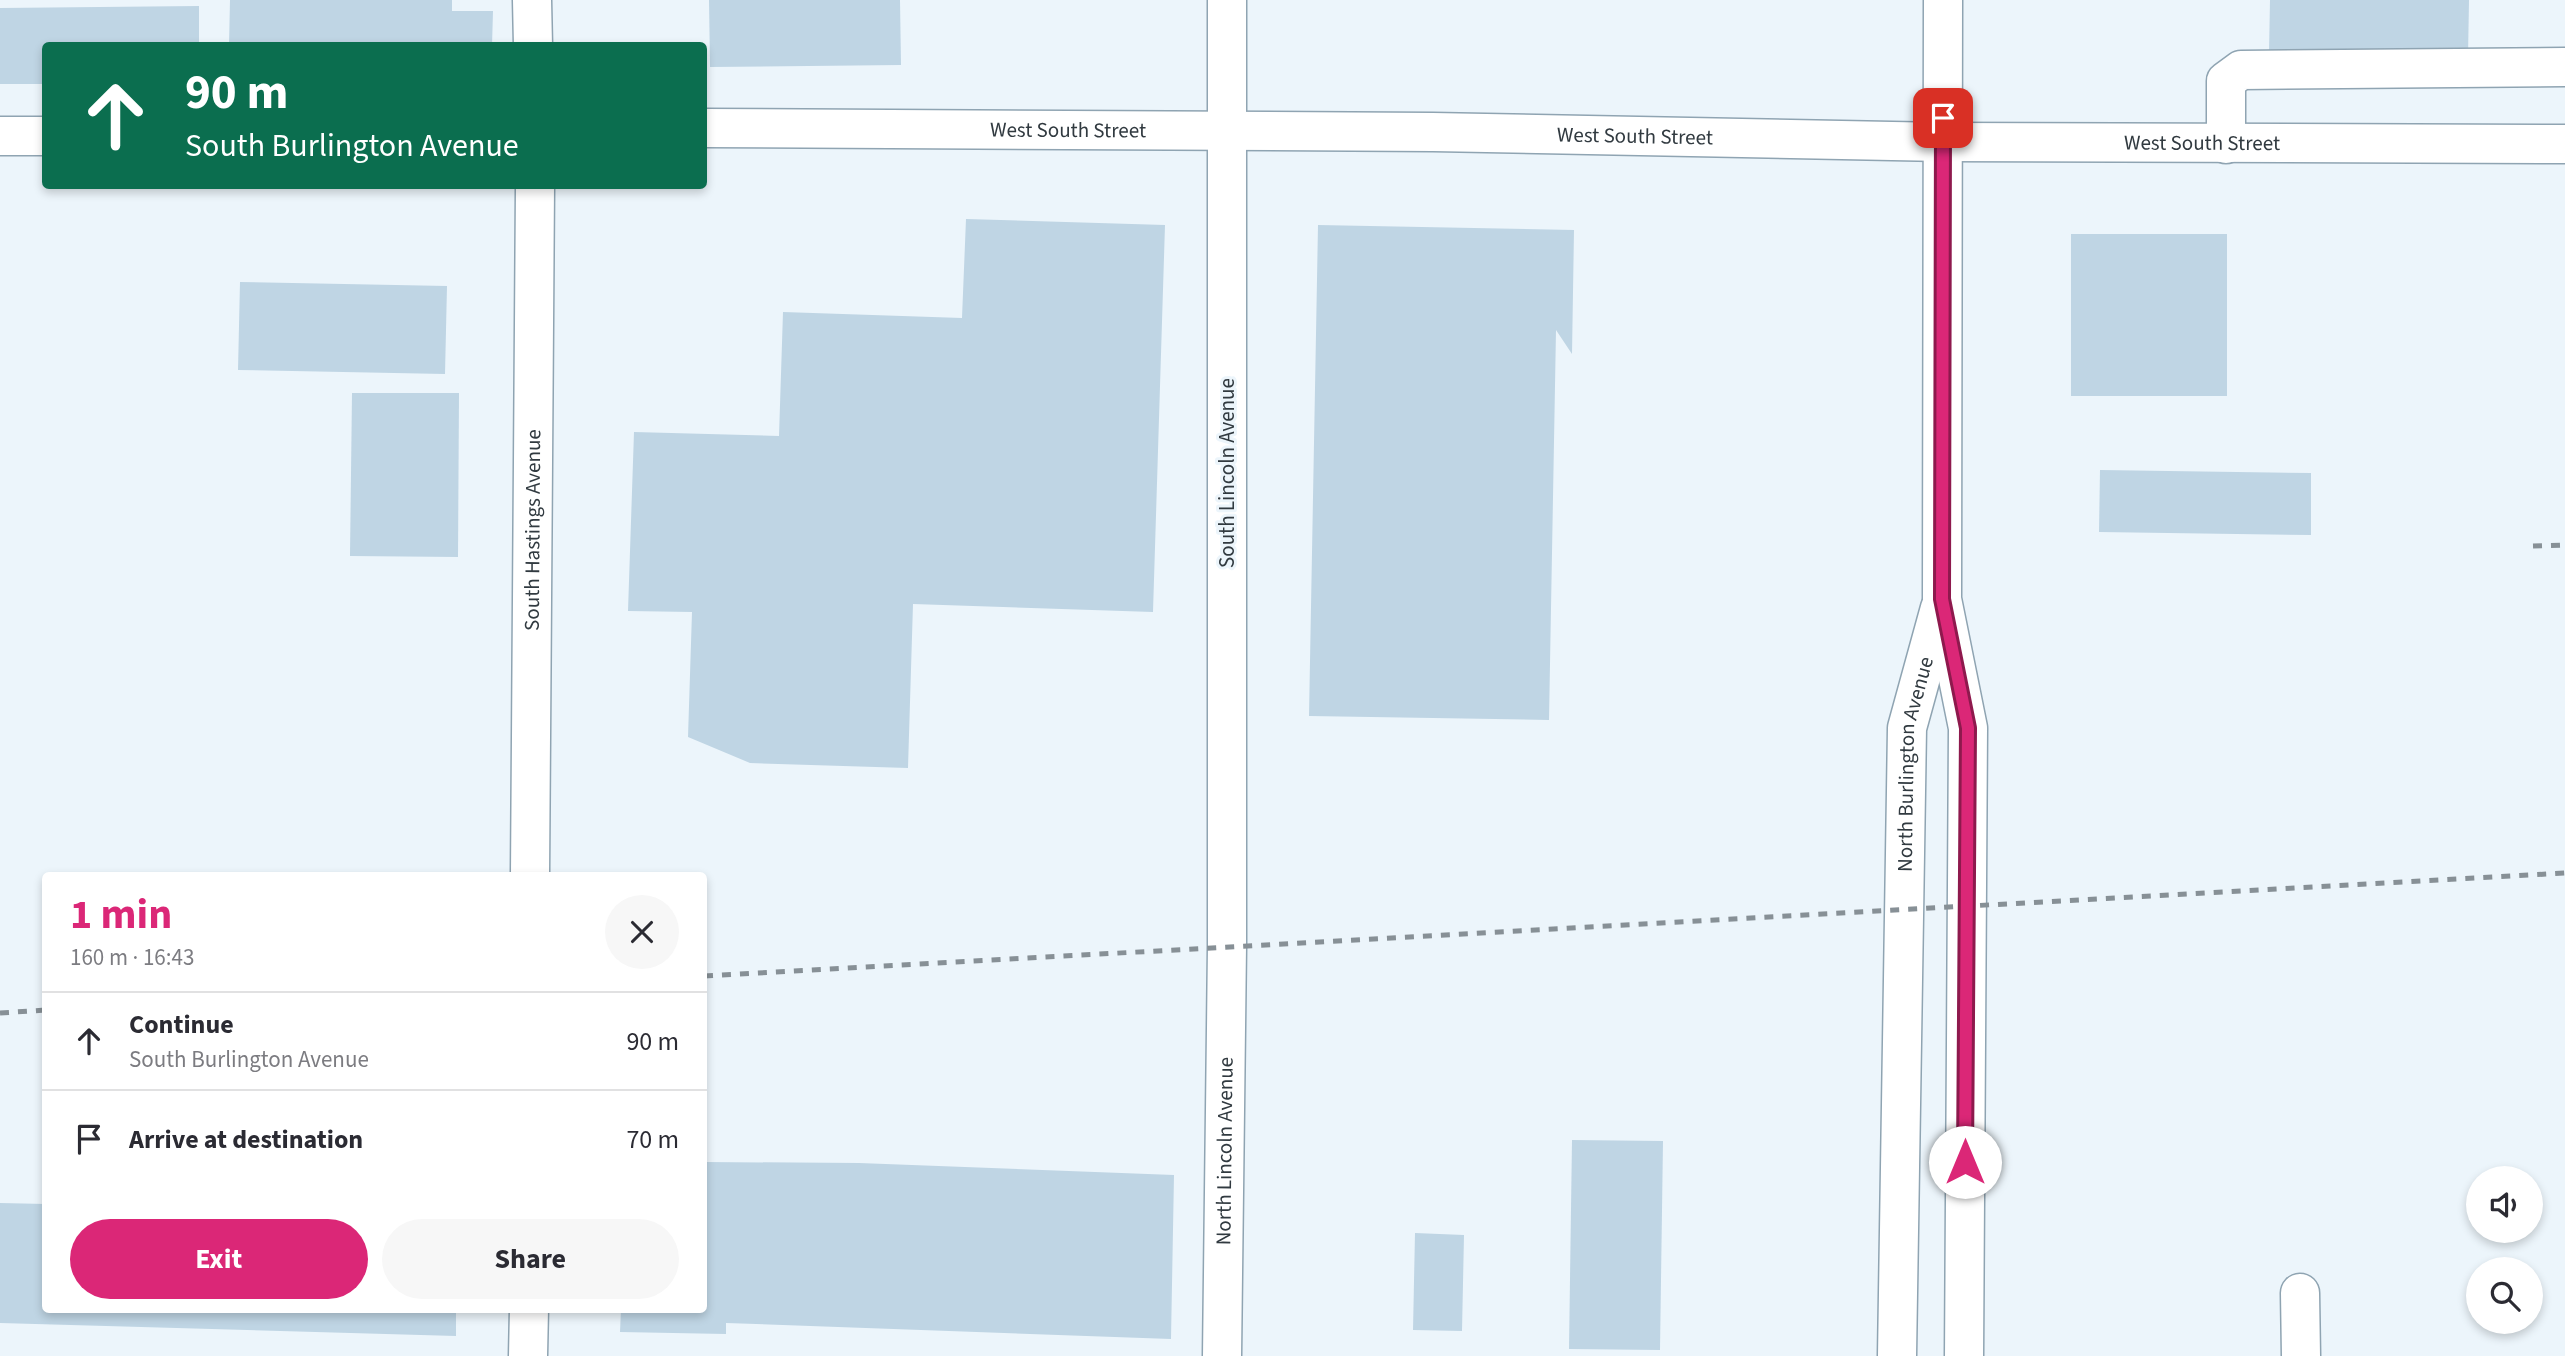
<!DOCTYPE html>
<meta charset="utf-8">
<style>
:root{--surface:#fff;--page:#f7f7f7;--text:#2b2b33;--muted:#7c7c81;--line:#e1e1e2;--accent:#db2777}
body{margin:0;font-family:"Source Sans 3",sans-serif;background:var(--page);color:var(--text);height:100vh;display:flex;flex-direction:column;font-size:26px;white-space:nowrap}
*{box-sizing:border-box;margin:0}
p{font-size:23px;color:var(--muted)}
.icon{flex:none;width:38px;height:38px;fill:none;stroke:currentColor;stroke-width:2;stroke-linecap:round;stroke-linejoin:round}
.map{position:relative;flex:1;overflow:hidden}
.side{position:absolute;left:42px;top:872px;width:665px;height:441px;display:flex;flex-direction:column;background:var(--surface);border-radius:7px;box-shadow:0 4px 10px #0003}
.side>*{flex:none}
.top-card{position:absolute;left:42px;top:42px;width:665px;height:147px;border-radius:7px;box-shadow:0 4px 10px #0003;background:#0b6e4f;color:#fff;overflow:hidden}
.tools{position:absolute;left:2466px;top:1166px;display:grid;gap:14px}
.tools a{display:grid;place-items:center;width:77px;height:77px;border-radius:50%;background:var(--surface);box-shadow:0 4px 10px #0003;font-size:35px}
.pin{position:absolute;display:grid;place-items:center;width:60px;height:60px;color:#fff;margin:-30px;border-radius:14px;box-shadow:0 4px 10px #0006}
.me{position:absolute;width:77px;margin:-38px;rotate:0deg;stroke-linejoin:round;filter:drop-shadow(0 0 5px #0008)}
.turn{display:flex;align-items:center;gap:24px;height:147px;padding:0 28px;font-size:32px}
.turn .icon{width:91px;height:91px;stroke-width:2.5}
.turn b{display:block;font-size:49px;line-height:60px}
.round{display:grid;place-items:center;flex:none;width:74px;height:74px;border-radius:37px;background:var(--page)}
.summary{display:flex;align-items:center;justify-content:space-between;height:119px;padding:0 28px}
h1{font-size:42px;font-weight:700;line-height:52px;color:var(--accent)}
.button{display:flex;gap:14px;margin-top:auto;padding:14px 28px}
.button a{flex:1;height:80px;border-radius:42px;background:var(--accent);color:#fff;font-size:28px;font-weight:700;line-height:80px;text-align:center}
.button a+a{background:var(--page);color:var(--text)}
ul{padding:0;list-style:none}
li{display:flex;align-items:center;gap:21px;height:98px;padding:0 28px;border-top:2px solid var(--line)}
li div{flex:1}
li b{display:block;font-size:26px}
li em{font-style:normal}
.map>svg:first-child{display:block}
.building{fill:#bfd5e4}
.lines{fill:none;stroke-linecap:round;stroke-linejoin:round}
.minor-casing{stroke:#8fa4b2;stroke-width:41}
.major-casing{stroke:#8fa4b2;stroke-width:41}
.highway-casing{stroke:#8fa4b2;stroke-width:41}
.minor{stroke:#fff;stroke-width:38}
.major{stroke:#fff;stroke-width:38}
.highway{stroke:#fff;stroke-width:38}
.rail{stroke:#879096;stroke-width:5;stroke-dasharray:9 9;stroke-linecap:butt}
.route-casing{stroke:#8e194d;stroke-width:18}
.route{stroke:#db2777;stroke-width:12}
.labels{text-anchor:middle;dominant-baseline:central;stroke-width:6;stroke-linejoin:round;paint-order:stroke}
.street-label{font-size:21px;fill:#313a40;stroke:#ecf5fb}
</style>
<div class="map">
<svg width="2565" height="1356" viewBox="0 0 2565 1356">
<rect width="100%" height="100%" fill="#ecf5fb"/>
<g class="building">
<path d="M230,0H452V11H493L492,46H229Z"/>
<path d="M709,0H900L901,65L710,67Z"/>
<path d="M2270,0H2469L2468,57L2269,53Z"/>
<path d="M199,6V46H46V84H0V8Z"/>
<path d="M966,219L1165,225L1153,612L913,604L908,768L750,763L688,737L692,612L628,611L634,432L779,436L783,312L962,318Z"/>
<path d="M1318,225L1574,230L1572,354L1556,330L1549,720L1309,716Z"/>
<rect x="2071" y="234" width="156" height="162"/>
<path d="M240,282L447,286L445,374L238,370Z"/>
<path d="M352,393H459L458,557L350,556Z"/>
<path d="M2100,470L2311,473V535L2099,532Z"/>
<path d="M1572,1140L1663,1141L1660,1350L1569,1349Z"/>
<path d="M704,1162L859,1163L1174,1175L1171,1339L726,1323V1334L620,1332L621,1309H704Z"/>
<path d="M0,1203L46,1204V1309H456V1336L0,1323Z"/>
<path d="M1415,1233L1464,1235L1462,1331L1413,1330Z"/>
</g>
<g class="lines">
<defs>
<g id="minor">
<path d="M532,0L533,46"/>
<path id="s1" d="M1943,142L2565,144"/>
<path d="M2226,144V81L2241,70L2565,67"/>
<path id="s2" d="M530,875L535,186"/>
<path d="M2300,1293L2301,1356"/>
<path d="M528,1356L529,1309"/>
<path id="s3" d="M1222,1356L1227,946V0"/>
</g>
<g id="major">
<path id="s4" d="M704,128L1433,132L1943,142"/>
<path d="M0,136H46"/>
</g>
<g id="highway">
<path d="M1943,0L1942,599L1968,728L1964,1356"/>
<path id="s5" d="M1897,1356L1907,728L1940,608"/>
</g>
</defs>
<use href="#minor" class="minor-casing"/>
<use href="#major" class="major-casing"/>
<use href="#highway" class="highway-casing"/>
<use href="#minor" class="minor"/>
<use href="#major" class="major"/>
<use href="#highway" class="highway"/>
<g class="rail">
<path d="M2533,546L2565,545"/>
<path d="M704,976L2565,873"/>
<path d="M0,1013L46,1010"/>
</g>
</g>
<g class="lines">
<defs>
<path id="route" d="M1943,118L1942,599L1968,728L1965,1162"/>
</defs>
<use href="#route" class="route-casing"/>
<use href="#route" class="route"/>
</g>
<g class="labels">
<g class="street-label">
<text stroke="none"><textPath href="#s4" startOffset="364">West South Street</textPath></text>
<text stroke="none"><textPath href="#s4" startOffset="931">West South Street</textPath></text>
<text stroke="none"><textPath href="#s1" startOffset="259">West South Street</textPath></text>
<text transform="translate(1227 473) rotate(-90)">South Lincoln Avenue</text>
<text stroke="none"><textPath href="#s2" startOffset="345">South Hastings Avenue</textPath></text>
<text stroke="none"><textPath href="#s5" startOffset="593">North Burlington Avenue</textPath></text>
<text stroke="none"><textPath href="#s3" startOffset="205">North Lincoln Avenue</textPath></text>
</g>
</g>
</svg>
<div class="tools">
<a><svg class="icon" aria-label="sound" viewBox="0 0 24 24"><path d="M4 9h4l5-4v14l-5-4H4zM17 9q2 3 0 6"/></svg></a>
<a><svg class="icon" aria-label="search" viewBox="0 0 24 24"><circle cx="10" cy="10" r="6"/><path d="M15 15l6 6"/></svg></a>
</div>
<div class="pin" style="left:1943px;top:118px;background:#d93025"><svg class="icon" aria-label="arrive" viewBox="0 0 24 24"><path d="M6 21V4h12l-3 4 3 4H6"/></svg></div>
<svg class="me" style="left:1965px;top:1162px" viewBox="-20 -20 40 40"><circle r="19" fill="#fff"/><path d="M0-13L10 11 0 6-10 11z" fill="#db2777"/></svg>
<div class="top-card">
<div class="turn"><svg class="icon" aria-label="ahead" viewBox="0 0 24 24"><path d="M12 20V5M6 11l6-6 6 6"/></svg><div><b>90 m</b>South Burlington Avenue</div></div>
</div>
<section class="side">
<div class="summary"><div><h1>1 min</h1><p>160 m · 16:43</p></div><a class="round"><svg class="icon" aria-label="close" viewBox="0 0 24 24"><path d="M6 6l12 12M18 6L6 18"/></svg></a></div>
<ul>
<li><svg class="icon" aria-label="ahead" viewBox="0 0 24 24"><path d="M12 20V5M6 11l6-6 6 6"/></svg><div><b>Continue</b><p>South Burlington Avenue</p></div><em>90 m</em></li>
<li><svg class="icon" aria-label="arrive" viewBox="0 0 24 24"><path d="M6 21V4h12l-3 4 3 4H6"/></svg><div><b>Arrive at destination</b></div><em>70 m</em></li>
</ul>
<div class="button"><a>Exit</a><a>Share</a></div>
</section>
</div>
